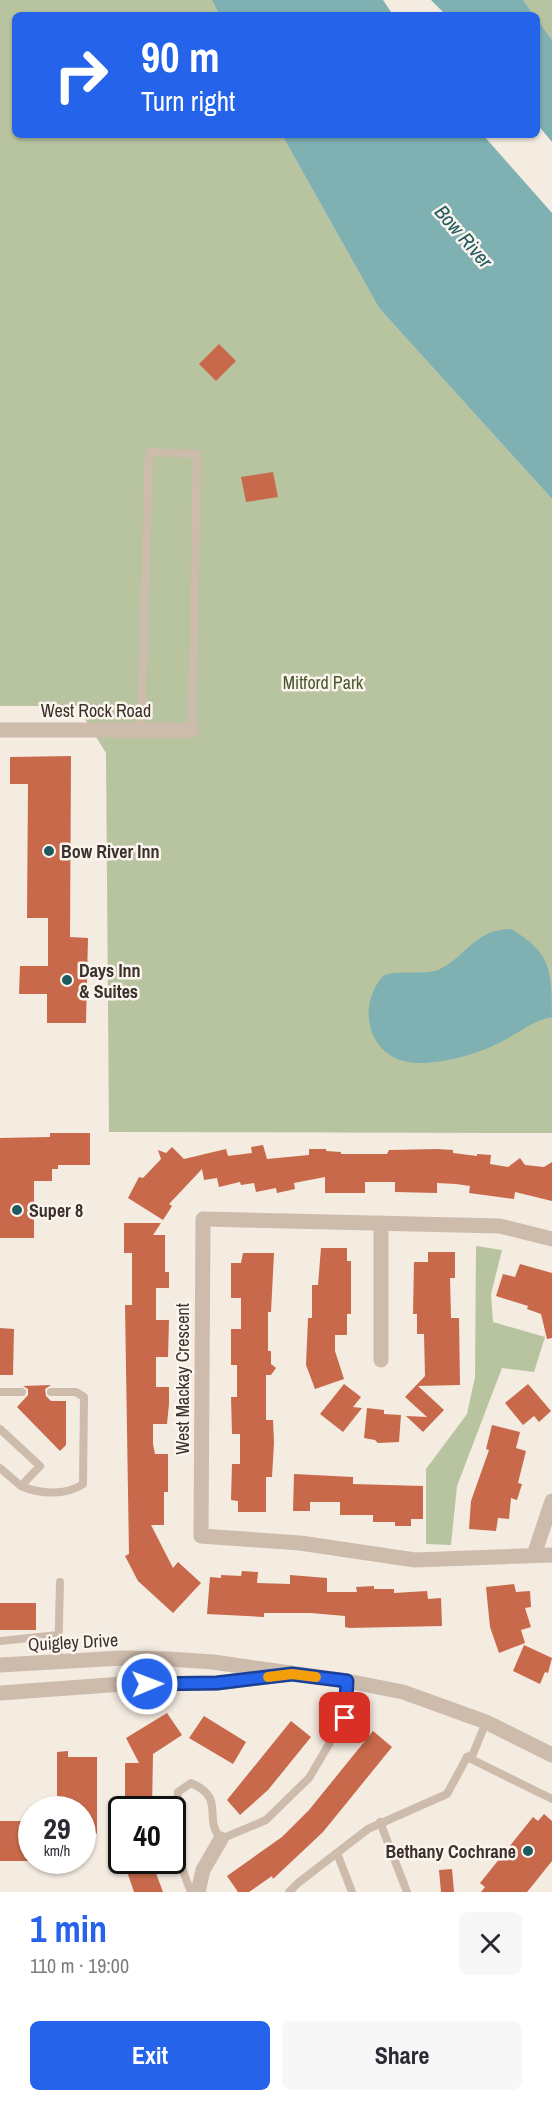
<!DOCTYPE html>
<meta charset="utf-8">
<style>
:root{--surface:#fff;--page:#f7f7f7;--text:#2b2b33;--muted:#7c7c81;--accent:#2563eb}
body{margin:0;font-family:"Archivo Narrow",sans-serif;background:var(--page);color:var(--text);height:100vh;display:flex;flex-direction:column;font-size:22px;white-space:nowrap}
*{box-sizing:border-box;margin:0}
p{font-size:20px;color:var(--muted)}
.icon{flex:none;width:33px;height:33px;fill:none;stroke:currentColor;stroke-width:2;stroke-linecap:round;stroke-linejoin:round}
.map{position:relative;height:1892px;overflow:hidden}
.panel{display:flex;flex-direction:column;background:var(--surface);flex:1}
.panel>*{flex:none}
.guide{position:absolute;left:12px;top:12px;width:528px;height:126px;border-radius:9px;box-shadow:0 2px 4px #0004;background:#2563eb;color:#fff;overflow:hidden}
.speed{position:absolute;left:18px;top:1796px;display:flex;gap:12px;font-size:30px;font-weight:700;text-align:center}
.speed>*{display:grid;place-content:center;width:78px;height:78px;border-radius:50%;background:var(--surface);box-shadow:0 2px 4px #0004;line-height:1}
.speed small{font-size:15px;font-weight:400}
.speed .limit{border:3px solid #111;border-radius:9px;background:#fff;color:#111}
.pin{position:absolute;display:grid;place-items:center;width:51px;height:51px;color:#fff;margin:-26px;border-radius:12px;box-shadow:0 3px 9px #0006}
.me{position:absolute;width:66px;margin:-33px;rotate:89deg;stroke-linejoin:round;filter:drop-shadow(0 0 4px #0008)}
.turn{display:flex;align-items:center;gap:21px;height:126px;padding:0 30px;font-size:27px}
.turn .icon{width:78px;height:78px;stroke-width:2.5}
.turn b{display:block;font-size:42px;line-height:51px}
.round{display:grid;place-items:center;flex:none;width:63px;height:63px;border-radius:9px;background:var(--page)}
.summary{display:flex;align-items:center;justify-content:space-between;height:102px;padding:0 30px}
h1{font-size:36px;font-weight:700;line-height:45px;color:var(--accent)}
.primary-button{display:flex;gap:12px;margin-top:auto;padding:12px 30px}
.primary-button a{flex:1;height:69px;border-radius:9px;background:var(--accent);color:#fff;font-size:24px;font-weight:700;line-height:69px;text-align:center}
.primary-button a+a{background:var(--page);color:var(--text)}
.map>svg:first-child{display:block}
.green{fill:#b8c4a0}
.water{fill:#7fb0b2}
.building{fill:#c8694b}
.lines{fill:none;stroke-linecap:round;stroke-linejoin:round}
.service{stroke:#cdbbac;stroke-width:8}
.minor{stroke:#cdbbac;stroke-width:15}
.tertiary{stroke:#cdbbac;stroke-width:15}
.route-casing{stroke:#184099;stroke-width:15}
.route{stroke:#2563eb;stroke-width:10}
.slow{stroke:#f59e0b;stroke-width:10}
.poi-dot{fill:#1f5a5e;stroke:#fbf5ee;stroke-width:2}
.labels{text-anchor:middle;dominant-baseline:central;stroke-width:5;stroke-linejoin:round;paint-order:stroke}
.park-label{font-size:18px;fill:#4a5a2e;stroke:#fbf5ee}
.street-label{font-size:18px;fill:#3b302b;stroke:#fbf5ee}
.poi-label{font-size:18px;font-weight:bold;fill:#3b302b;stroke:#fbf5ee;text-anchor:start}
.water-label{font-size:20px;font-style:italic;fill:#1f5a5e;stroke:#fbf5ee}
</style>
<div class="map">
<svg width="552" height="1892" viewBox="0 0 552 1892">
<rect width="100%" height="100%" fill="#f4ebe1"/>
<g class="green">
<path d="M0,0H212L219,15H15V135H282L379,308L552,499V1133L109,1132L106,753L77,706H0Z"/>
<path d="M523,0H552V40L537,19V15H534Z"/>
<path d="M476,1246L502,1250L491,1294L493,1322L545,1337L534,1372L502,1368L457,1486L451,1545L426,1544V1469L467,1414L475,1377Z"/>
</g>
<g class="water">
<path d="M212,0H383L393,15H219Z"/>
<path d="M431,0H523L534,15H446Z"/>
<path d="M537,19L552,40V142L537,124Z"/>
<path d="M282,135H483L552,213V499L379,308Z"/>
<path d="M511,929C552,953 552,972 552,1017C531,1021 518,1034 499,1043C477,1054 445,1063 420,1063C373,1064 354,1014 381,978C389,968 423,976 438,970C468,956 473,930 511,929Z"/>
</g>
<g class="building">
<path d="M219,344L236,361L216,381L199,364Z"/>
<path d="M273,472L278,497L246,502L241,477Z"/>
<path d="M71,756L70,937L88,938L86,1023H47V994H19L20,966H48V918H27L28,784H10V757Z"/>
<path d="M50,1133H90V1165H58V1169H52V1181H34V1238H0V1138L50,1137Z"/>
<path d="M263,1145L267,1159L309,1155V1149H326V1151L341,1152V1154H387L389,1150L437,1149L453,1150V1153L477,1156V1154L491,1155L490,1164L508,1167L520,1158L525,1165L544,1167L552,1162V1201L515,1192L514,1199L469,1193L470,1186L456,1184L437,1183V1193L395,1192V1182H365V1193H325V1177L294,1183L295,1189L277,1193L276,1188L256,1192L254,1183L241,1185L240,1182L219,1187L217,1178L204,1180L202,1169L169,1204L172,1206L163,1220L128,1198L139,1177L143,1178L161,1159L158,1150L166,1153L172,1147L184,1159L226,1149L228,1156L252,1153L251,1147Z"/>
<path d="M124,1223H161L153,1235H165V1272H169V1288H156V1320H169L168,1357H156V1387H169V1404L167,1424H153V1444L155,1454H168V1492H164V1525H151L173,1568L178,1562L201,1583L173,1613L138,1581L125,1556L129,1554L125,1305H132V1253H124Z"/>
<path d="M321,1248H347V1261H351V1314H347V1335H335V1351L344,1379L315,1389L306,1365L308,1318H312V1285H318Z"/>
<path d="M428,1252H455V1278H450L451,1318H459L460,1385L418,1386L444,1410L423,1432L406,1416L427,1417L405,1397L425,1376L424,1334H417V1314H413L414,1262H428Z"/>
<path d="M243,1253H274L271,1312H268V1351H271V1364L276,1368L271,1375H266V1420H273L274,1443L272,1477H266V1512H238V1501L231,1500L232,1464H240V1434H232L231,1397H237V1365H231V1329H241V1298H231V1263H241Z"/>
<path d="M520,1264L552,1273V1338L547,1339L541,1314L527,1309L528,1306L496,1296L503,1274L515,1277Z"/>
<path d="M0,1328L14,1329L13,1375H0Z"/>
<path d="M344,1384L361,1397L353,1407L362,1408L343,1432L320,1414Z"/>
<path d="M528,1384L551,1411L539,1422L534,1416L523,1425L505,1403Z"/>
<path d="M51,1385L45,1389L46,1396L51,1401H66V1445L60,1451L17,1407L28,1395V1389L23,1386Z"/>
<path d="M367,1408L384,1410V1414L401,1415L399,1442L378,1443L375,1440L364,1438Z"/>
<path d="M492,1425L520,1432L516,1448L526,1451L518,1483L522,1484L517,1500L511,1498L509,1519L498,1518L496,1531L469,1529L471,1501L489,1450L486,1449Z"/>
<path d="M294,1474L353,1477V1484L423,1486V1519H411V1526H395V1522H373V1515H340V1502H310V1511H293Z"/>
<path d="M242,1571L258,1572L257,1583L290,1584V1575L327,1578V1592H357L356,1587L374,1586V1589H394V1593L427,1591L428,1599L441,1598L442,1626L349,1628L345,1627V1616L311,1613H264V1617L207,1614L210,1577L221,1578V1575L241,1576Z"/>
<path d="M514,1584L516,1592L530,1591L531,1607L525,1608L531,1627L521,1630L525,1643L499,1653L490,1627L486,1587Z"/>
<rect x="0" y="1603" width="36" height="27"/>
<path d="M524,1645L552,1658L548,1673L545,1672L540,1684L513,1671Z"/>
<path d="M167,1713L182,1735L153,1754L152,1809H125V1763H139L126,1738Z"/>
<path d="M204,1716L246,1742L233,1764L189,1738Z"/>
<path d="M291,1721L311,1737L268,1790L240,1815L227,1800Z"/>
<path d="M373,1731L392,1747L323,1832L273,1879L272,1876L249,1892H238L227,1876L282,1837L309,1810Z"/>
<path d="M68,1751V1757H97V1833L82,1848V1809H57V1752Z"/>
<path d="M544,1814L552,1821V1861L532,1886L527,1892H481L485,1887L480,1883L533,1817L538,1821Z"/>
<rect x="0" y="1821" width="32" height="40"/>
<path d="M123,1860H151L163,1892H134Z"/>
<path d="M452,1869L454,1892H441L439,1870Z"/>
</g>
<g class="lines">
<g class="service">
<path d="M141,730L149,452L197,454L192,730"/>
<path d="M0,1392H22"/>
<path d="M0,1429L40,1466L21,1486L0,1468"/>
<path d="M21,1486C39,1494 66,1496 83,1484L84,1397L76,1392H51"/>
<path d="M0,1641L58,1635"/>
<path d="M58,1662L60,1582"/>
<path d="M467,1757L552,1799"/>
<path d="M380,1822L407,1892"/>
<path d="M337,1853L352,1892"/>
<path d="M191,1892C174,1851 174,1836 178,1792L191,1783C227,1799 202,1817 221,1839L266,1820L309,1778L345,1717L347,1681"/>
<path d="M289,1892L298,1883L368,1829L447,1794L467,1757L473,1754L486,1722"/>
</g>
<g class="minor">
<path d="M0,730H192"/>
<path d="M381,1223V1360"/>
<path d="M552,1239L500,1226L203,1219L201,1536L300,1543L415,1560L552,1555"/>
<path d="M534,1555L552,1501"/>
<path d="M198,1892L203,1870L221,1839"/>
</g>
<g class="tertiary">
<path d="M0,1665L122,1658L169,1659L213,1662L347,1681L403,1692L486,1722L552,1755"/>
<path d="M0,1693L123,1684L217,1683L274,1676"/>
</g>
</g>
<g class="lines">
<defs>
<path id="route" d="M147,1684L217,1683L292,1674L347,1681L345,1718"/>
</defs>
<use href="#route" class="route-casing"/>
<use href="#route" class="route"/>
<path class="slow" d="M268,1677L292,1674L316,1677"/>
</g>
<g class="poi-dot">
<circle cx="49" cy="851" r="6"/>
<circle cx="67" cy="980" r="6"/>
<circle cx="17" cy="1210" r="6"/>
<circle cx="528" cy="1851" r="6"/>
</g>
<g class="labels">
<g class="park-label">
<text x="323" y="682">Mitford Park</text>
</g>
<g class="street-label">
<text x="96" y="710">West Rock Road</text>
<text transform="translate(182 1379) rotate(-90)">West Mackay Crescent</text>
<text transform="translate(73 1642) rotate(-3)">Quigley Drive</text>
</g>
<g class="poi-label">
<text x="61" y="851">Bow River Inn</text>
<text x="79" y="970">Days Inn<tspan x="79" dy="21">&amp; Suites</tspan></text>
<text x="29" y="1210">Super 8</text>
<text x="516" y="1851" text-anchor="end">Bethany Cochrane</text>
</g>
<g class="water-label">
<text transform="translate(464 236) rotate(49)">Bow River</text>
</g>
</g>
</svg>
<div class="speed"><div>29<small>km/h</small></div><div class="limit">40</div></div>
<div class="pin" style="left:345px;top:1718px;background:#d93025"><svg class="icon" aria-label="arrive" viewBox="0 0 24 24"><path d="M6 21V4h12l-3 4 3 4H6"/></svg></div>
<svg class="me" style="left:147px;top:1684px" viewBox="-20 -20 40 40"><circle r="17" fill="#2563eb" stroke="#fff" stroke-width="3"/><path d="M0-11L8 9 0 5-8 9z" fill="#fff"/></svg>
<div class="guide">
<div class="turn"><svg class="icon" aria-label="right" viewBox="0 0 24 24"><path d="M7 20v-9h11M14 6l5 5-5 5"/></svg><div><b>90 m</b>Turn right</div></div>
</div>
</div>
<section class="panel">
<div class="summary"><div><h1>1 min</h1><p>110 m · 19:00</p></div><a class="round"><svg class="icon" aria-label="close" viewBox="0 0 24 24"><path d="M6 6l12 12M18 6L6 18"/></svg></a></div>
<div class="primary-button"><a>Exit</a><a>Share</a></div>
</section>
